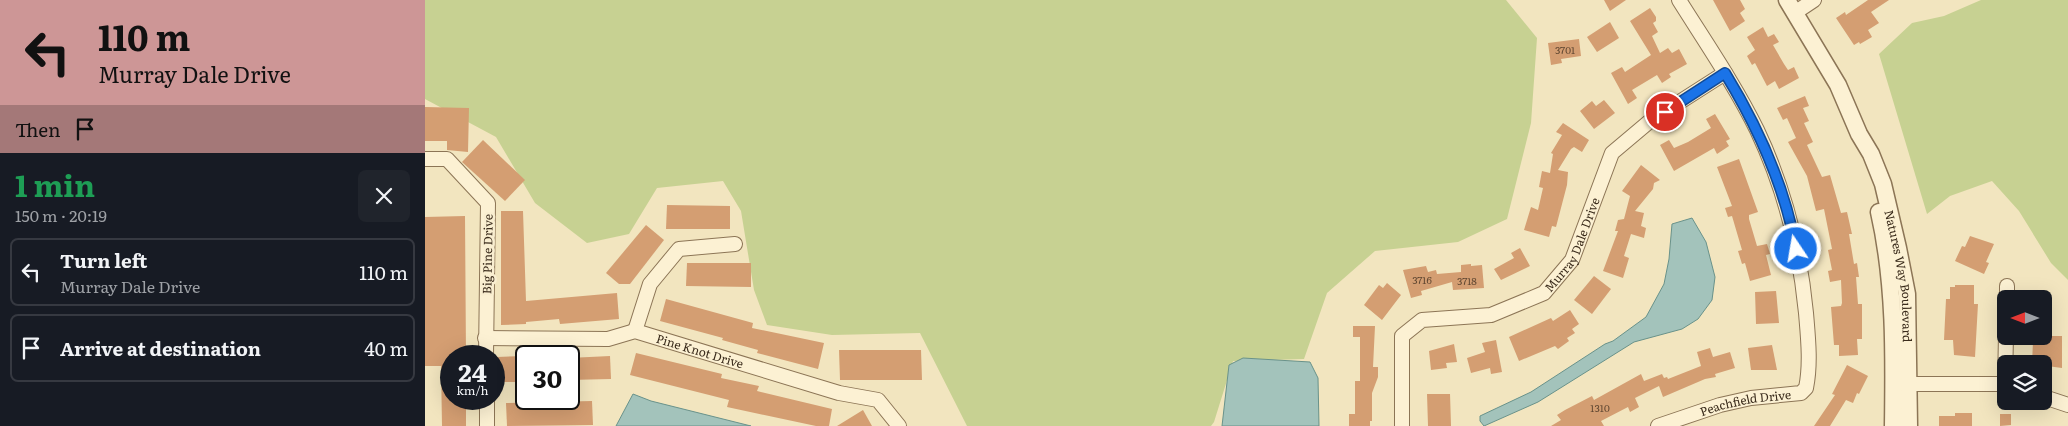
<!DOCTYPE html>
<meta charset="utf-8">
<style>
:root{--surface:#171b24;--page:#20242c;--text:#f1f3f6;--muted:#9ea1a6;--line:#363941}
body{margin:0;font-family:Literata,serif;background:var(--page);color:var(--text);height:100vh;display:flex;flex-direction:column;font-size:19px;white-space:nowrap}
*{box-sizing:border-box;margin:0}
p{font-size:16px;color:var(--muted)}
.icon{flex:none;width:28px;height:28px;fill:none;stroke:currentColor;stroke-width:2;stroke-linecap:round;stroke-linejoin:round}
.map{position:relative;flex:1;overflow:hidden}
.sheet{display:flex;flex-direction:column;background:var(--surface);width:425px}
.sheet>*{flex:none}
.guide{background:#cd9696;color:#111;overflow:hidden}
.needle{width:32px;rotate:270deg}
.buttons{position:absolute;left:1572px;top:290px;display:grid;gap:10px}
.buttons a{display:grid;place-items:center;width:55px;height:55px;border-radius:8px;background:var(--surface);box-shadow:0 5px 20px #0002;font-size:25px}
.speed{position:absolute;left:15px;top:345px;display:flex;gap:10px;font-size:25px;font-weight:700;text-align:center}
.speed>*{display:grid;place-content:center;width:65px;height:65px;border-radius:50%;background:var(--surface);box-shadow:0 5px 20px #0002;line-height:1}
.speed small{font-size:12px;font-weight:400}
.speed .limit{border:2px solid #111;border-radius:8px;background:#fff;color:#111}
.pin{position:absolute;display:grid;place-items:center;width:42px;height:42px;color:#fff;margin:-21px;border:2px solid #fff;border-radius:50%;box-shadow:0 1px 5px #0007}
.me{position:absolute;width:55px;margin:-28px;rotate:348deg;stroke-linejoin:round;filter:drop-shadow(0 0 4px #0008)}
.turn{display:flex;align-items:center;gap:18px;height:105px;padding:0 15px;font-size:22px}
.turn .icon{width:65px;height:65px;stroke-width:2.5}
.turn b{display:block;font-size:35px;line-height:42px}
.then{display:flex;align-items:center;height:48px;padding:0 15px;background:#0003;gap:10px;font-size:19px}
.round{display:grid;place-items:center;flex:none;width:52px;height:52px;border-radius:8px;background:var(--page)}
.headline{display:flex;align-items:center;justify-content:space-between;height:85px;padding:0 15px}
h1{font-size:30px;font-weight:700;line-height:38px;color:#1e9e55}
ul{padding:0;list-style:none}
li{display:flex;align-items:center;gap:15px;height:68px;margin:0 10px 8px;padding:0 5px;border:2px solid var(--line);border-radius:8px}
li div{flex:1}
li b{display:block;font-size:19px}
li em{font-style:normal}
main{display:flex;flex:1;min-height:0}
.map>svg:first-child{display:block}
.green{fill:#c7d192}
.water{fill:#a3c3bb;stroke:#69928a}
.building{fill:#d49e72}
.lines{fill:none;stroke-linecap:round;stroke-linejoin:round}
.minor-casing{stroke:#8c7556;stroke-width:16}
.tertiary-casing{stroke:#8c7556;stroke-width:19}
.minor{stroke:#fcf1d3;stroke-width:14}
.tertiary{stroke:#fcf1d3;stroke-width:16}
.route-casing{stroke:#114b97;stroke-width:12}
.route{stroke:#1a73e8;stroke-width:9}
.labels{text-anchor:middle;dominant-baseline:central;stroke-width:5;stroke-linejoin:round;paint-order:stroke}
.number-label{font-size:10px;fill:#614832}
.street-label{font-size:12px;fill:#3b2c1c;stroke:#f9eed0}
</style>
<main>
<section class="sheet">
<div class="guide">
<div class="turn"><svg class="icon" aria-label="left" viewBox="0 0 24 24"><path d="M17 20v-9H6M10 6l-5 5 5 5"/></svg><div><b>110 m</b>Murray Dale Drive</div></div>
<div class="then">Then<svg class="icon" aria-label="arrive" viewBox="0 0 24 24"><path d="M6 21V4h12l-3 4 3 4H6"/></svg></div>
</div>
<div class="headline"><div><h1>1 min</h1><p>150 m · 20:19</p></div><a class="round"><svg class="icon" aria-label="close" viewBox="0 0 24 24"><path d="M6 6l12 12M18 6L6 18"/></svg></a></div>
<ul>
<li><svg class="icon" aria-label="left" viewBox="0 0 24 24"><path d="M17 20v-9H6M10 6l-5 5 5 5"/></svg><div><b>Turn left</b><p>Murray Dale Drive</p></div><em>110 m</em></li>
<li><svg class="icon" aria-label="arrive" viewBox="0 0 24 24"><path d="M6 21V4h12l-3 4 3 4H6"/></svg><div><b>Arrive at destination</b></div><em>40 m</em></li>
</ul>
</section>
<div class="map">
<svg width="1643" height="426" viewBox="0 0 1643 426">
<rect width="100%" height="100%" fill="#f2e5bf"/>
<g class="green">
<path d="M0,0H1081L1112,38L1106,123L1082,219L1033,242L950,251L902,293L879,359L808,361L789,422L786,426H542L495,333L407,335L342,325L329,290L316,211L298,181L232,188L204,234L162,243L110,203L71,137L0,99Z"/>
<path d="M1556,0H1643V280L1626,263L1594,211L1567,181L1525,196L1502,214L1454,54L1487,23L1519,16Z"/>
</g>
<g class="water">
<path d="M1267,218L1281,242L1290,277L1287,300L1273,319L1257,329L1209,342L1113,402L1059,426L1055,421V416L1106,392L1180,344L1188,341L1221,317L1239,284L1244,259L1247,224Z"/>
<path d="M818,358L885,362L893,378L894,426H797L804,365Z"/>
<path d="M208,394L226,401L326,426H191Z"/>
</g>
<g class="building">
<path d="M1179,0H1201L1185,11Z"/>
<path d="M1288,0H1315L1320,9L1315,13L1320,21L1305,31Z"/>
<path d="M1443,0H1464L1446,12L1454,23L1443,30L1447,37L1435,44L1434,42L1429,45L1411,18L1420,12L1421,15Z"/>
<path d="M1225,8L1231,17V21L1228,23L1233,32L1227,36L1235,53L1243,48L1247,53L1254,49L1262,64L1244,74L1246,77L1237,83L1232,75L1207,90L1212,98L1203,104L1186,73L1197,67L1200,72L1226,55L1205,21Z"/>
<path d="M1185,22L1194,38L1172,52L1162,37Z"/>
<path d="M1338,27L1343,37L1349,34L1354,42L1348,45L1359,64L1363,70L1369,67L1374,78L1354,89L1350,81L1342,86L1330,63L1327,65L1322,56L1330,50L1322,37Z"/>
<path d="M1154,39L1156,56L1136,59L1137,63L1126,65L1123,43Z"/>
<path d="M1380,96L1384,106L1378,108L1384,121L1379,123L1388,142L1382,145L1397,177L1405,175L1416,213L1422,212L1427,234H1424L1429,264L1432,263L1434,277H1431L1433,304H1437V339H1432L1433,355L1414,356V345H1409L1406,307L1416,306L1417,303L1416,280L1405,282L1403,271L1407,270L1403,250L1407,249L1399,209L1391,211L1382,176L1363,142L1371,138L1362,118L1358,120L1352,108Z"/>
<path d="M1179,100L1190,113L1169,129L1155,111L1167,101L1171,106Z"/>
<path d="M0,107L44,108L43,152L22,150V141H0Z"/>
<path d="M1290,114L1305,139L1301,141L1304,146L1292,154L1289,148L1249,171L1235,145L1244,140L1249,148L1263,142L1286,128L1281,119Z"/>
<path d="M1138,123L1164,140L1157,152L1149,147L1146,149L1133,170L1143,172L1142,185L1131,227L1127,226L1124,237L1099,230L1106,207L1113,210L1118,188L1114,187L1117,171L1125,173L1128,154L1126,153L1137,135L1131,132Z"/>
<path d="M58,140L100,180L80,201L37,162Z"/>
<path d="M1314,159L1333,212L1324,215V219L1332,246L1342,244L1345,254L1341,255L1346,275L1325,281L1320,263L1317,264L1313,251L1317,250L1307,216L1303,217L1300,208L1307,206L1292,167Z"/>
<path d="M1216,165L1235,180L1229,183L1228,189L1210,211L1219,213L1216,226L1221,228L1219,238L1206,234L1199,256L1204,258L1198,278L1178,271L1193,231H1190L1193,220L1199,219L1205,196L1197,191Z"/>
<path d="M242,205L305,206V229H241Z"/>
<path d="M76,211H98L101,301L192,293L194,319L135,324L134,319L101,322V324L76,325Z"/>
<path d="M40,216L41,356H26V399H36V402H41V426H17L16,366H0V217Z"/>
<path d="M221,225L239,240L205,284H194L181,273Z"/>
<path d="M1545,236L1569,244L1561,262L1564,263L1559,274L1530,261L1537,246L1540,247Z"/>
<path d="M1095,248L1105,266L1076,280L1069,269L1089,258L1086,253Z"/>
<path d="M262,263H326V287L261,286Z"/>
<path d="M1046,264V266L1057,265L1059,288L1028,290L1027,282L996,291L997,295L986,298L978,270L1001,266L1003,272L1011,270L1012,274L1036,272V265Z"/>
<path d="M1169,276L1186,289L1167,314L1149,300Z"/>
<path d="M962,283L976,295L957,320L939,305L954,285L958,288Z"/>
<path d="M1530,285H1549V304H1553L1550,357L1529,355L1528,340H1519L1521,299H1525V287H1530Z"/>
<path d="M1351,291L1354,323L1331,324L1330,292Z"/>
<path d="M241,299L328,323L327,328L399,343L393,369L332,353L333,350L297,340L298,338L235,321Z"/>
<path d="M1145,310L1154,324L1147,329L1150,333L1142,338L1144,341L1133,349L1130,346L1094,361L1084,337L1126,318L1128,321Z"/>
<path d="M928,326H950L948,367H953V377L947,393V421H945V426H924V414H930V381H935V337H928Z"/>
<path d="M1621,336H1637V368L1607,364L1608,341Z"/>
<path d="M1071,340L1077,372L1066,374L1065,368L1046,373L1042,358L1060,352L1057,343Z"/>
<path d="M1029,344L1032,362L1021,363L1022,368L1006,370L1004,351Z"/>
<path d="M1347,345L1352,370H1326L1323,348Z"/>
<path d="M1285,348L1288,357L1305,352L1310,368L1290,374L1291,377L1280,379L1238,397L1234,386L1210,398L1214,407L1205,412L1203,407L1176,421L1179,426H1126L1136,420L1132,415L1140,410L1167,396L1169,400L1216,374L1219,381L1237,374L1239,378L1242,377L1243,379L1276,366L1272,352Z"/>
<path d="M414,350H496L497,380H415Z"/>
<path d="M211,353L297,374L296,378L334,386L332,391L407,409L404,426H391L302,407L304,400L205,375Z"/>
<path d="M101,356V382H73L72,357Z"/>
<path d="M185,356L186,379L144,380V358Z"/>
<path d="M1422,365L1443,376L1434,394L1432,393L1428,403L1421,400L1405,426H1389L1410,395L1407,394Z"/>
<path d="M1002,394H1025L1026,426H1003Z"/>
<path d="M167,401L168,425L82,426L81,403Z"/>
<path d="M438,410L447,426H412Z"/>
<path d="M1530,413H1547V426H1514V416H1530Z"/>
<path d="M1575,414H1586V425L1575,426Z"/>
</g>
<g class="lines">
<defs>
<g id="minor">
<path d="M1371,12L1389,0"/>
<path d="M0,159H22L63,203L61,356"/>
<path d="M1582,299V286"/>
<path d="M210,331L225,284L254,249L310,244"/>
<path id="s1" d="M60,338L183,339L210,331L414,393L453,400L474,426"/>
<path d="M1580,383L1581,335"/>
<path d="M1475,384H1581"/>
<path d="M1619,397L1643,405"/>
<path d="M62,399V426"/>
<path id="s2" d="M977,426V336L997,320L1066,315L1119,293L1147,260L1187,153L1225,121L1300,73"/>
<path id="s3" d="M1233,426L1295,405L1326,398L1376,393L1381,388C1386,364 1383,337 1381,313C1375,250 1359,187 1332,130C1310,85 1281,43 1254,0"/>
</g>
<g id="tertiary">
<path id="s4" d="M1362,0L1413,85L1434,134L1446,154L1458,184L1473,248L1482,294L1484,426"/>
<path d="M1454,212C1470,282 1469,355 1468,426"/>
</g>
</defs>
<use href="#minor" class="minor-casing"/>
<use href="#tertiary" class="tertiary-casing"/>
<use href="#minor" class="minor"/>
<use href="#tertiary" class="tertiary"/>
</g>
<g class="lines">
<defs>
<path id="route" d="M1240,112L1300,73C1333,127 1360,187 1371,249"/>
</defs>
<use href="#route" class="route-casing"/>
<use href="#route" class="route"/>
</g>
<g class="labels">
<g class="number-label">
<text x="1140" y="49">3701</text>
<text x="997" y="279">3716</text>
<text x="1042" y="280">3718</text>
<text x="1175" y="407">1310</text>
</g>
<g class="street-label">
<text stroke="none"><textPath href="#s2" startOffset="299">Murray Dale Drive</textPath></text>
<text transform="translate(62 254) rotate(-89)">Big Pine Drive</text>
<text stroke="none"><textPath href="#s4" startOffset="302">Natures Way Boulevard</textPath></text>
<text stroke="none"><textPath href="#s1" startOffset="219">Pine Knot Drive</textPath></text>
<text stroke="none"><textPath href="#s3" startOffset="91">Peachfield Drive</textPath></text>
</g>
</g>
</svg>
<div class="buttons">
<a><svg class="needle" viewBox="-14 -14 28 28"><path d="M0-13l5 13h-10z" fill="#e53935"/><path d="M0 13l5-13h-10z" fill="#9ea1a6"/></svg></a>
<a><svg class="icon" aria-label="layers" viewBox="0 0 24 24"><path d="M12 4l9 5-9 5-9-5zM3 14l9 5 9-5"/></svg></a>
</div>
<div class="speed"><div>24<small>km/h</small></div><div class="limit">30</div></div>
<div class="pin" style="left:1240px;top:112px;background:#d93025"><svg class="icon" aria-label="arrive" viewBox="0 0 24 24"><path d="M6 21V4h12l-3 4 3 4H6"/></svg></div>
<svg class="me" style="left:1371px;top:249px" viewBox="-20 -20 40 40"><circle r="17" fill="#1a73e8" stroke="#fff" stroke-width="3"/><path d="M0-11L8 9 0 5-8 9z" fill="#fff"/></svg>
</div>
</main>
